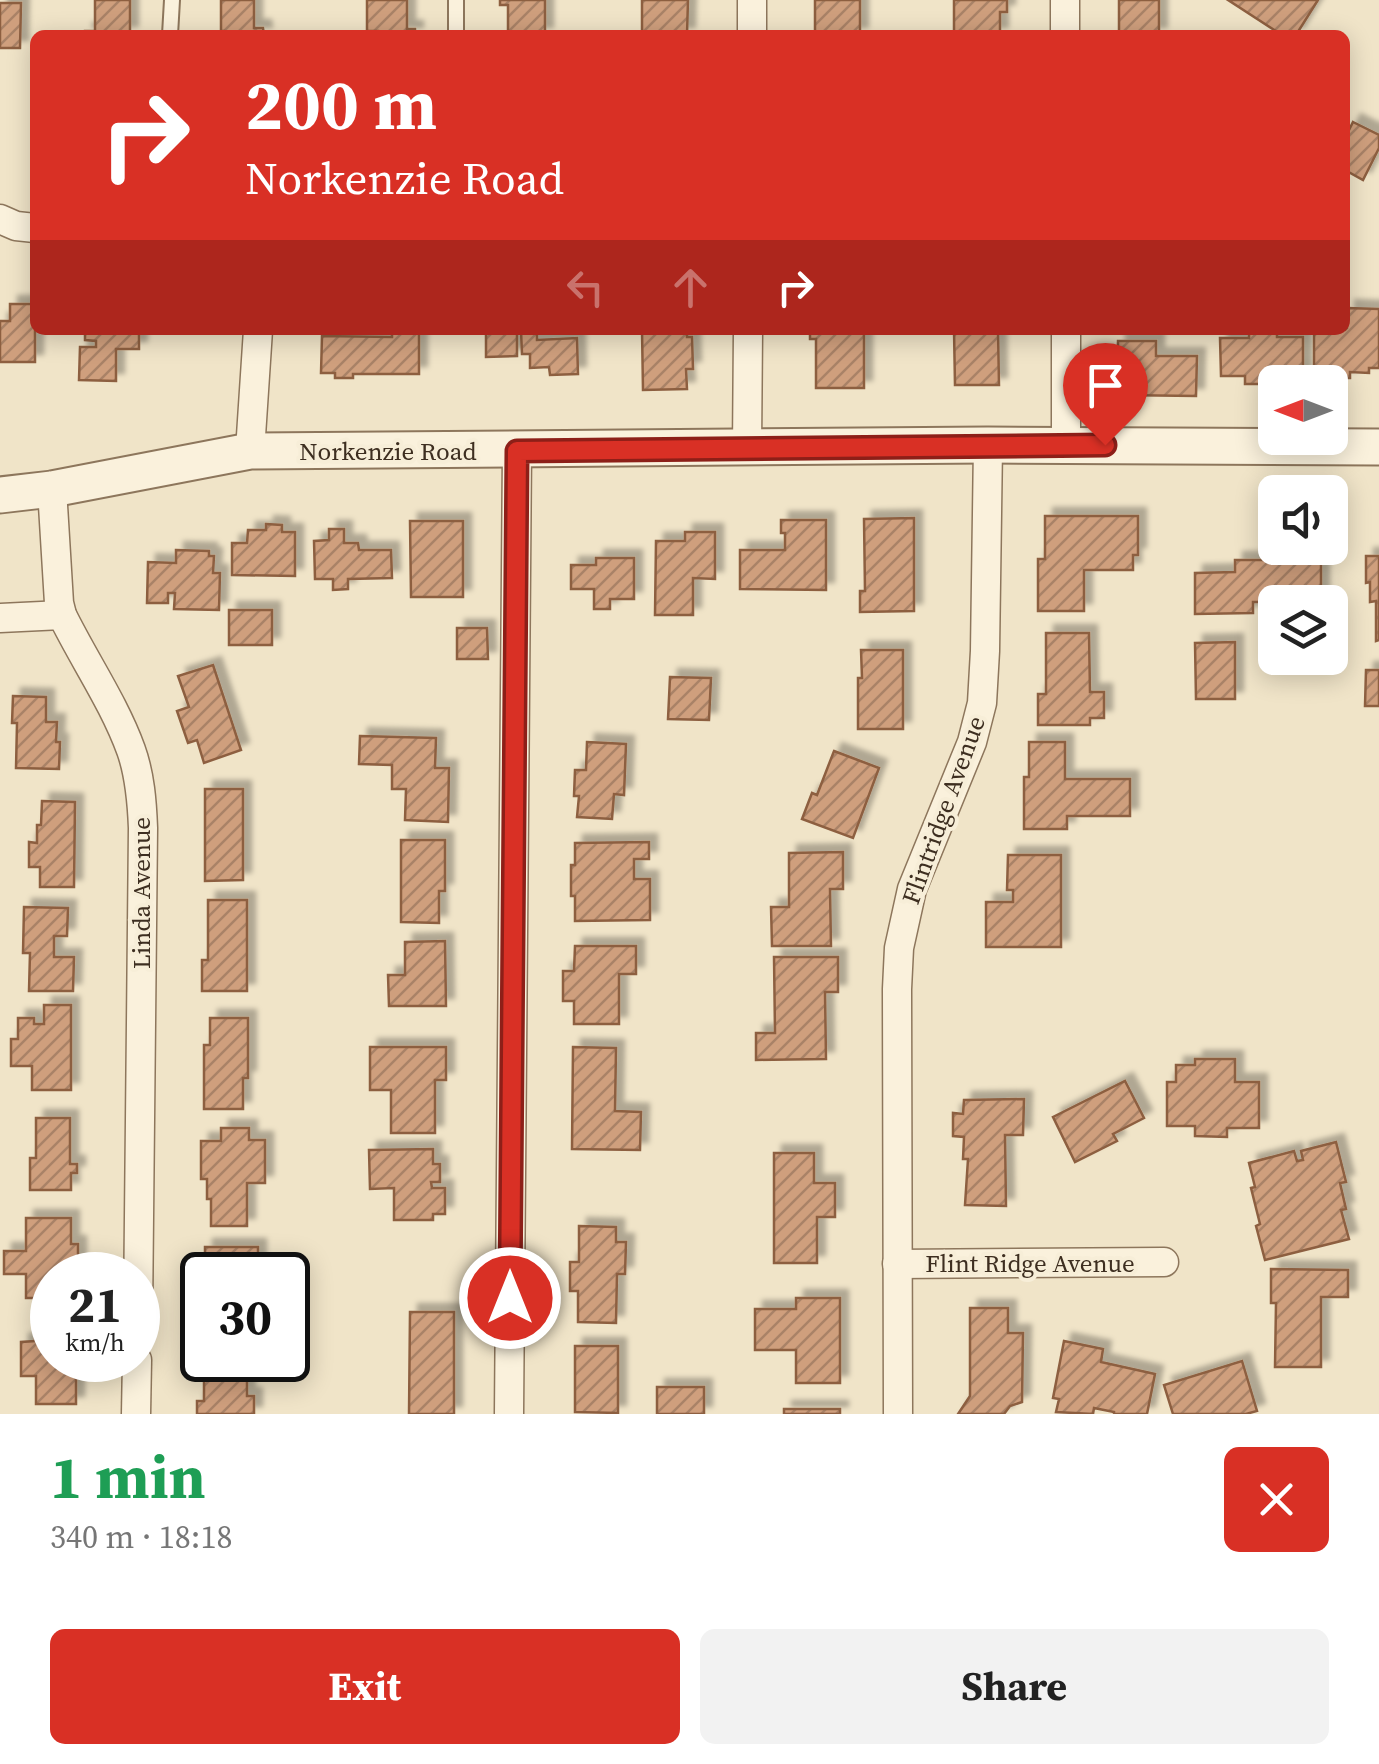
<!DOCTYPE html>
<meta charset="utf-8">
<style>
:root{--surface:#fff;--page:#f2f2f2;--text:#222;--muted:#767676;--accent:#d93025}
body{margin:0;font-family:"Source Serif 4",serif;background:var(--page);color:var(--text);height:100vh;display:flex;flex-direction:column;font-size:38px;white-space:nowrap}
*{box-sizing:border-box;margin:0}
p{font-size:32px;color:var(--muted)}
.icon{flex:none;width:55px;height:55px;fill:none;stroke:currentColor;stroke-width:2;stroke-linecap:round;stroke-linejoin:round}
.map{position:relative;height:1414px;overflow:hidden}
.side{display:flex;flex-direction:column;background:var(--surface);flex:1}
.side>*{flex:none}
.top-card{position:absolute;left:30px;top:30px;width:1320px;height:305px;border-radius:15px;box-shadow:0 5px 25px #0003;background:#d93025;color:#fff;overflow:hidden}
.needle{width:65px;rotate:270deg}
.buttons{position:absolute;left:1258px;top:365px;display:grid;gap:20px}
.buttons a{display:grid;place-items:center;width:90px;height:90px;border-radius:15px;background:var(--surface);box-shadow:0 5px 25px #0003;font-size:50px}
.speed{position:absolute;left:30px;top:1252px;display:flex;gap:20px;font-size:50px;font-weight:700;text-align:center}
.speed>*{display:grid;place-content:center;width:130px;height:130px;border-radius:50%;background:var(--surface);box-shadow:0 5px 25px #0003;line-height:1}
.speed small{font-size:25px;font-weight:400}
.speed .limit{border:5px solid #111;border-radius:15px;background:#fff;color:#111}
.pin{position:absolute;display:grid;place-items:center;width:85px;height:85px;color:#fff;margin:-102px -42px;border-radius:50% 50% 50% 0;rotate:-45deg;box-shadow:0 0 10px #0007}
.pin .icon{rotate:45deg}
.me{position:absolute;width:110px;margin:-55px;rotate:0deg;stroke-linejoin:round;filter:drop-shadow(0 0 8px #0008)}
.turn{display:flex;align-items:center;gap:35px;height:210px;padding:0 50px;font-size:45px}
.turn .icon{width:130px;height:130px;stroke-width:2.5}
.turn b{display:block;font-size:70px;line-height:85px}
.lanes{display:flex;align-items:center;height:95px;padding:0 50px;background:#0003;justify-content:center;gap:50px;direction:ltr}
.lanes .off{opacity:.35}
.round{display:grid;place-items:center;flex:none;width:105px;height:105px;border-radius:15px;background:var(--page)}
.head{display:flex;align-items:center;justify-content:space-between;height:170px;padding:0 50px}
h1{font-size:60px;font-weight:700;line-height:75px;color:#1e9e55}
.button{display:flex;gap:20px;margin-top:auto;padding:20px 50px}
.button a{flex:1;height:115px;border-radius:15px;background:var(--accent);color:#fff;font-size:40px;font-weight:700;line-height:115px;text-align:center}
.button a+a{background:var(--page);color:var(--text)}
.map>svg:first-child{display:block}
.building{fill:url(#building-hatch);stroke:#8d5f41;stroke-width:2.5;filter:url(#shadow)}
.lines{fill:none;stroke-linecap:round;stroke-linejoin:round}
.service-casing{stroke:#8d765c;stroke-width:18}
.minor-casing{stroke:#8d765c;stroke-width:31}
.tertiary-casing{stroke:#8d765c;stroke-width:39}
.service{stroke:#faf1dc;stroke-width:14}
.minor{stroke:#faf1dc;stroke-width:28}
.tertiary{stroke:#faf1dc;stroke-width:35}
.route-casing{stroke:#8d1f18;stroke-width:25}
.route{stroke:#d93025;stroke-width:18}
.labels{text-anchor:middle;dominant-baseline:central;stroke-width:8;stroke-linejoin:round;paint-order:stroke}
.street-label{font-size:25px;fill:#3d2e20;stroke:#f7eed8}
</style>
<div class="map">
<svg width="1379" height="1414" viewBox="0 0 1379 1414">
<defs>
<pattern id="building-hatch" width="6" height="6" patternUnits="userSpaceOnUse" patternTransform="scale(2.5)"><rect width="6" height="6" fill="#cf9f7d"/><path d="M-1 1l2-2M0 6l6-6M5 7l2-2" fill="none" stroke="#a98266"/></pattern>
<filter id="shadow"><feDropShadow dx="8" dy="-8" stdDeviation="2.5" flood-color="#0004"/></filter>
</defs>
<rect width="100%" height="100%" fill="#f0e4c8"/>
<g class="building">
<path d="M95,0H130V34L85,35V31H95Z"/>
<path d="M221,0H254V28H263L264,35H224V31H221Z"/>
<path d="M367,0H407V29H415V35H378V31H367Z"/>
<path d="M500,0H545V35H508V5H500Z"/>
<path d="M642,0H688L687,35H642Z"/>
<rect x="815" y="0" width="45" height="35"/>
<path d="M954,0H1007V12H1000V35H954Z"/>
<rect x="1119" y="0" width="40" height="35"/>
<path d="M1228,0H1318L1296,35H1282Z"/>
<path d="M0,3H21L20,48H0Z"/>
<path d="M1353,122L1379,135V148L1363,180L1345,170V138Z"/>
<path d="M10,304H35V362H0V321H10Z"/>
<path d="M1347,308L1379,309V368H1369V373L1350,372V378H1314V330H1345L1347,328Z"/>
<path d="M85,330H139V349H116V381L79,380L80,347H96V341L85,340Z"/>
<path d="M486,330H517V356L486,357Z"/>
<path d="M537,330V340L577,338L578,374L550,375L549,367L530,368V354H522L521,331Z"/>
<path d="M642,330H687V337H692L693,369H686L687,389L643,390Z"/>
<path d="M810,330H864V388H816V339H810Z"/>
<path d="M954,330H998L999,385H955Z"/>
<path d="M1249,330H1277V337H1303V377H1275V384H1245V376H1221L1220,338H1249Z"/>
<path d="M392,333H419V374H353V378H335V373H321L322,336L392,337Z"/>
<path d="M1118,341H1156V356H1197L1196,396L1117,395Z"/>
<path d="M1045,516H1138V555H1133V570H1084V611H1038V559H1045Z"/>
<path d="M914,518V611L860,612V591H865L864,519Z"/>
<path d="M781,520H826V590L740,589V550H785V533H781Z"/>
<path d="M410,521H463V597H411Z"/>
<path d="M266,524L282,525V532H295V576L232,575V543H247L248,530H266Z"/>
<path d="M329,529H344V543H358L359,550H391L392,578L348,579V589L333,590V579H315L314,541L329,540Z"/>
<path d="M685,532H715V579L693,578V615H655L656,541H685Z"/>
<path d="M176,550L209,551V556H214L213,573H220L219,610L174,609L175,593H168V603H147L148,562L176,563Z"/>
<path d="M1321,553V600L1275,602V617H1262V602H1253V613L1195,614V573L1235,572V560H1266V554Z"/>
<path d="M1366,556H1379V640L1376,641V601L1370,602V582L1366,583Z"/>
<path d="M596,558H634V599H610V609H594V589H571V565H596Z"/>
<rect x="229" y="610" width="43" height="35"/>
<path d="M457,628H487L488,659H457Z"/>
<path d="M1046,633H1089L1090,692H1104V718H1090V725H1038V694H1046Z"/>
<path d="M1235,642V699H1196L1195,643Z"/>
<path d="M861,650H903V729H858V678H862Z"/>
<path d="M213,665L241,750L204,763L197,740L188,743L177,711L189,707L178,676Z"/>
<path d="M1366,670H1379V706H1365Z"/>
<path d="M670,677L711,678L709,720L668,719Z"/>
<path d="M13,696L46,697V722H57L56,742H60L59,769L16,768L17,723H12Z"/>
<path d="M360,736L436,738L435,768H449L448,822L405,820L406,789H392V765L359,764Z"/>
<path d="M587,742L626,744L624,795L614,794L612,819L577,817L579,796H574L575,770H586Z"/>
<path d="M1029,742H1065V779H1130V816H1067V829H1024V777H1029Z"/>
<path d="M834,751L879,768L853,838L802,819L812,793L817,795Z"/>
<path d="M205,789H243V880L205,881Z"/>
<path d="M42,801L75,802L74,887H40V867H29V842L37,843V825H41Z"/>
<path d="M401,840H445V891H439V923L401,922Z"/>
<path d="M649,842V859H634V879H650V920L575,921V896H571V865H575V843Z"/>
<path d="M843,852V889H830L831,946H772L771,907H789V853Z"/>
<path d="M1008,855H1061V947H986V902H1013V890H1007Z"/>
<path d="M208,900H247V991H202V960H208Z"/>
<path d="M24,907L68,908L67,936H54V957H74L73,991H29L30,953H23Z"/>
<path d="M445,941L446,1006H389L388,975H405V942Z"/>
<path d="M575,946H636V974H619V1024H574V1001H563V971H574Z"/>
<path d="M774,957H838V992H825L826,1059L756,1060V1033H775Z"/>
<path d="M44,1005H71V1090H32V1066H11V1039H18V1018H34V1024H44Z"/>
<path d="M210,1018H248V1078H243V1109H204V1045H210Z"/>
<path d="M370,1047H446V1080H435V1133H391V1090H370Z"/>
<path d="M573,1047L616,1048L615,1111L641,1112L640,1150L572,1149Z"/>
<path d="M1195,1059H1235V1082H1259V1128H1227V1137L1195,1136V1126H1167V1082H1176V1065H1195Z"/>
<path d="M1125,1081L1144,1118L1113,1134L1117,1141L1075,1162L1053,1117Z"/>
<path d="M1024,1099L1023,1135H1005L1006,1206L965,1205L968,1159H963L964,1137L953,1136V1113L963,1114L964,1100Z"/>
<path d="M36,1118H70V1164H77V1173H71V1190H30V1158H36Z"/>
<path d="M221,1128H249V1140H265V1183H247V1226H211V1199H207V1179H201V1141H221Z"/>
<path d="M1336,1142L1346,1182L1340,1183L1346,1209L1341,1210L1349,1239L1265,1260L1256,1226L1260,1224L1251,1188L1255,1187L1249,1163L1294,1151L1297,1161L1303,1160L1301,1151Z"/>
<path d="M433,1149V1164H440V1182H431L432,1188H445V1214H433V1220H394V1188L370,1189L369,1150Z"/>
<path d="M774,1153H814V1183H835V1217H817V1263H774Z"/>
<path d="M26,1218H71V1244H78V1272H70V1275H52V1298H26V1274H4V1251H26Z"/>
<path d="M579,1226L616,1227V1242H626L625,1274H617L616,1323L578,1322V1291H570V1262H579Z"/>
<rect x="205" y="1247" width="53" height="28"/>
<path d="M1271,1269L1348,1270V1297H1321V1367H1275L1276,1303H1271Z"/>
<path d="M796,1298H840V1383H796V1350H755V1309H796Z"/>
<path d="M970,1308H1008V1333H1023L1022,1402L1010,1406L1004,1414H958L970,1396Z"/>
<path d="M410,1312H454V1414H409Z"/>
<path d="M35,1318H52V1360H76V1404H36V1376H21V1342L35,1341Z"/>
<path d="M1064,1341L1103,1349L1101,1362L1155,1374L1147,1414H1114V1412L1094,1408L1093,1414L1056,1412L1059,1399L1053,1398Z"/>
<path d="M575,1346H618V1413L575,1412Z"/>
<path d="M204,1360H247V1396H254V1414H197V1401H204Z"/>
<path d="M1242,1361L1257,1411L1246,1414H1173L1164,1385Z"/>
<rect x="657" y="1387" width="47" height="27"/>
<rect x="784" y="1409" width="56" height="5"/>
</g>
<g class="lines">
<defs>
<g id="service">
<path d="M170,35L172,0"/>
<path d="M456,35V0"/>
</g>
<g id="minor">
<path d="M1065,0V35"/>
<path d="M752,35V0"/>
<path d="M0,219L16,226L35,228"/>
<path d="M1066,330V445"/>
<path d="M747,448L748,330"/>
<path d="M250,451L258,330"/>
<path d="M52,489L59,603L62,615C84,660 114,703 131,750C140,775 142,802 143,828L138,1315"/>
<path d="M0,618L62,615"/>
<path d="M897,1264L1164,1262"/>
<path d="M136,1414L137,1360"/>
<path d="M509,1414L517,451"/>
<path d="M898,1414L897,989L899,948L912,889L972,742L982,703L985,651L988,445"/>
</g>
<path id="tertiary" d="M0,495L52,489L250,451L988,445L1379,447"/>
</defs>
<use href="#service" class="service-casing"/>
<use href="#minor" class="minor-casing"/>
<use href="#tertiary" class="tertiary-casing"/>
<use href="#service" class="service"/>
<use href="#minor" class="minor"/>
<use href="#tertiary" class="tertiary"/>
</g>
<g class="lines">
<defs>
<path id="route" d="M510,1298L517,451L1105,445"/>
</defs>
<use href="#route" class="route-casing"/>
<use href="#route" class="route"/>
</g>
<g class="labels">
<g class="street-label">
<text x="388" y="451">Norkenzie Road</text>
<text transform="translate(943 810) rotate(-70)">Flintridge Avenue</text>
<text transform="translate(141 893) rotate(-90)">Linda Avenue</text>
<text x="1030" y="1263">Flint Ridge Avenue</text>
</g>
</g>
</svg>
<div class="buttons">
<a><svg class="needle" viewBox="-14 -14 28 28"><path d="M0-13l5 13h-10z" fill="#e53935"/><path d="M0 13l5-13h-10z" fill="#767676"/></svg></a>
<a><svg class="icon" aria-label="sound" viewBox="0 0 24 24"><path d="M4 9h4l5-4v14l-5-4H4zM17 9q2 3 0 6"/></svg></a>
<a><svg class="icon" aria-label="layers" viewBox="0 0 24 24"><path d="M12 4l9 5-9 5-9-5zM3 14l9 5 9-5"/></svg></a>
</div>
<div class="speed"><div>21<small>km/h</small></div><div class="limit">30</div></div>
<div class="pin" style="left:1105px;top:445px;background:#d93025"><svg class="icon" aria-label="arrive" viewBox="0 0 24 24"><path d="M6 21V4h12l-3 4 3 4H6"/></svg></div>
<svg class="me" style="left:510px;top:1298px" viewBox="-20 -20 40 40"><circle r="17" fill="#d93025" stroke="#fff" stroke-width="3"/><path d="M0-11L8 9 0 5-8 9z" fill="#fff"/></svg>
<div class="top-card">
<div class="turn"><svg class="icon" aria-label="right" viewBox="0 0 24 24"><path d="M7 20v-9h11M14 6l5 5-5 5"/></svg><div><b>200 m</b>Norkenzie Road</div></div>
<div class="lanes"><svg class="icon off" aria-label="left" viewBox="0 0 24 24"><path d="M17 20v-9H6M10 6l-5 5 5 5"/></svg><svg class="icon off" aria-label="ahead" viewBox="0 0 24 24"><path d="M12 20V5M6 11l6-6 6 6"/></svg><svg class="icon" aria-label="right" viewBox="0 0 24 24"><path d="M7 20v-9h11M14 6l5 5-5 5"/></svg></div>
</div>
</div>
<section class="side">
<div class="head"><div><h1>1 min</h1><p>340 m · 18:18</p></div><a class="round" style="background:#d93025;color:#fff"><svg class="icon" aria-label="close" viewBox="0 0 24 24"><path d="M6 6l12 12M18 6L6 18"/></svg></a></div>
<div class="button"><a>Exit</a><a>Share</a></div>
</section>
